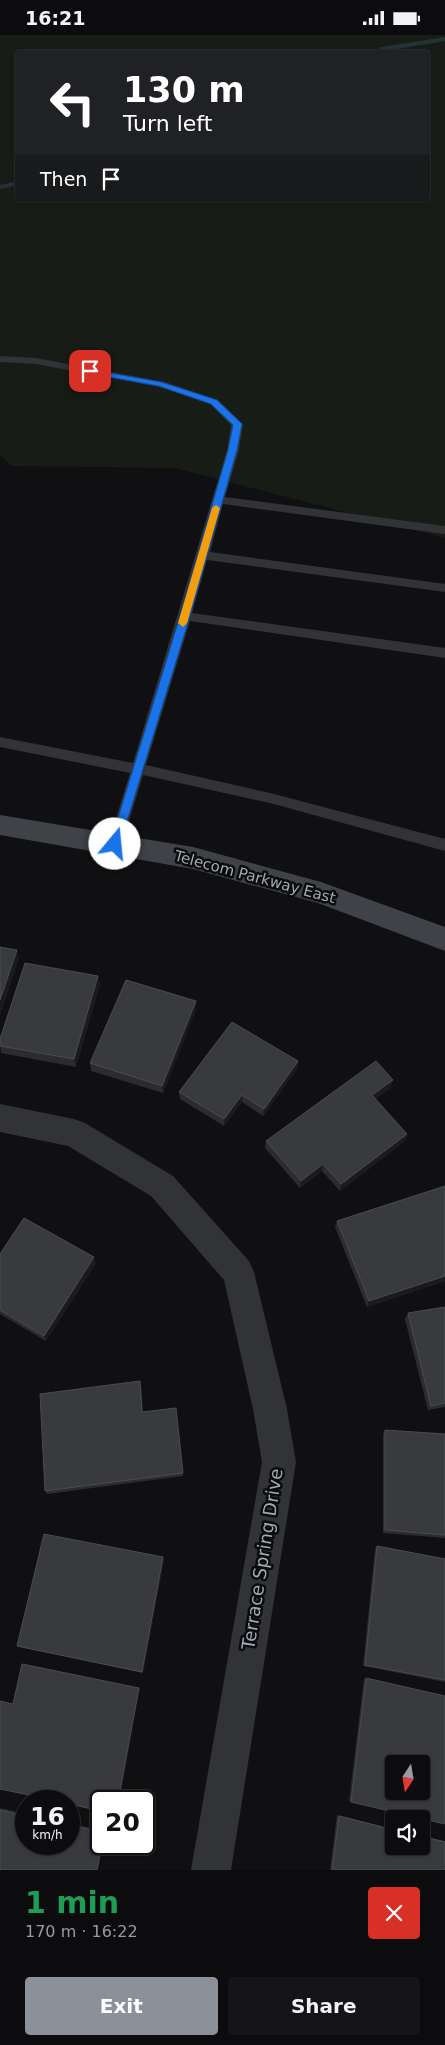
<!DOCTYPE html>
<meta charset="utf-8">
<style>
:root{--surface:#0c0c0e;--page:#151517;--text:#f1f3f6;--muted:#9a9b9e;--line:#2c2c2e;--accent:#8c9099}
body{margin:0;font-family:"DejaVu Sans",sans-serif;background:var(--page);color:var(--text);height:100vh;display:flex;flex-direction:column;font-size:19px;white-space:nowrap}
*{box-sizing:border-box;margin:0}
p{font-size:16px;color:var(--muted)}
.icon{flex:none;width:28px;height:28px;fill:none;stroke:currentColor;stroke-width:2;stroke-linecap:round;stroke-linejoin:round}
.map{position:relative;height:1835px;overflow:hidden}
.drawer{display:flex;flex-direction:column;background:var(--surface);flex:1}
.drawer>*{flex:none}
.top-card{position:absolute;left:15px;top:15px;width:415px;height:152px;border-radius:5px;box-shadow:0 1px 4px #0004,0 0 0 1px var(--line);background:#202124;color:#fff;overflow:hidden}
.needle{width:32px;rotate:192deg}
.fabs{position:absolute;left:385px;top:1720px;display:grid;gap:10px}
.fabs a{display:grid;place-items:center;width:45px;height:45px;border-radius:5px;background:var(--surface);box-shadow:0 1px 4px #0004,0 0 0 1px var(--line);font-size:25px}
.speed{position:absolute;left:15px;top:1755px;display:flex;gap:10px;font-size:25px;font-weight:700;text-align:center}
.speed>*{display:grid;place-content:center;width:65px;height:65px;border-radius:50%;background:var(--surface);box-shadow:0 1px 4px #0004,0 0 0 1px var(--line);line-height:1}
.speed small{font-size:12px;font-weight:400}
.speed .limit{border:2px solid #111;border-radius:8px;background:#fff;color:#111}
.pin{position:absolute;display:grid;place-items:center;width:42px;height:42px;color:#fff;margin:-21px;border-radius:10px;box-shadow:0 2px 8px #0006}
.me{position:absolute;width:55px;margin:-28px;rotate:17deg;stroke-linejoin:round;filter:drop-shadow(0 0 4px #0008)}
.turn{display:flex;align-items:center;gap:18px;height:105px;padding:0 25px;font-size:22px}
.turn .icon{width:65px;height:65px;stroke-width:2.5}
.turn b{display:block;font-size:35px;line-height:42px}
.then{display:flex;align-items:center;height:48px;padding:0 25px;background:#0003;gap:10px;font-size:19px}
.round{display:grid;place-items:center;flex:none;width:52px;height:52px;border-radius:5px;background:var(--page)}
.headline{display:flex;align-items:center;justify-content:space-between;height:85px;padding:0 25px}
h1{font-size:30px;font-weight:800;line-height:38px;color:#1e9e55}
.button{display:flex;gap:10px;margin-top:auto;padding:10px 25px}
.button a{flex:1;height:58px;border-radius:5px;background:var(--accent);color:#fff;font-size:20px;font-weight:800;line-height:58px;text-align:center}
.button a+a{background:var(--page);color:var(--text)}
.status{display:flex;justify-content:space-between;align-items:center;height:35px;padding:0 25px;background:var(--surface);direction:ltr}
.status svg{height:14px;fill:currentColor}
.map>svg:first-child{display:block}
.green{fill:#171c16;fill-rule:evenodd}
.lines{fill:none;stroke-linecap:round;stroke-linejoin:round}
.stream{fill:#263135;fill-rule:evenodd}
.lane{fill:#313337;fill-rule:evenodd}
.street{fill:#313337;fill-rule:evenodd}
.secondary{fill:#3f4247;fill-rule:evenodd}
.wall{fill:#2c2c30}
.shaded-wall{fill:#1b1b1e}
.building{fill:#383a3e;stroke:#494c50;fill-rule:evenodd}
.route{fill:#1a73e8;stroke:#114b97}
.slow{fill:#f59e0b}
.labels{text-anchor:middle;dominant-baseline:central;stroke-width:5;stroke-linejoin:round;paint-order:stroke}
.street-label{font-size:15px;fill:#a1aab3;stroke:#0b0b0d}
.near-street-label{font-size:18px;fill:#a1aab3;stroke:#0b0b0d}
</style>
<div class="status"><b>16:21</b><svg viewBox="0 0 49 12"><path d="M0 12V9h3v3zM5 12V6h3v6zM10 12V3h3v9zM15 12V0h3v12zM26 1h20v11H26zM47 4h2v5h-2z"/></svg></div>
<div class="map">
<svg width="445" height="1835" viewBox="0 0 445 1835">
<rect width="100%" height="100%" fill="#101012"/>
<path class="green" d="M0,0H445V503L175,433L12,431L0,420ZM18,18H428V165H18Z"/>
<g class="lines">
<g class="stream">
<path d="M445,2V6L373,18L381,12Z"/>
<path d="M18,146V150L0,154V150Z"/>
</g>
<path class="lane" d="M0,321L36,323L165,347L218,365L243,389L239,415L225,462L445,491V499L223,469L210,517L445,549V557L207,525L192,578L445,613V623L190,586L146,730L270,758L445,804V816L270,768L143,740L122,809L120,813L115,815L110,813L108,809L130,738L0,712V702L133,728L227,415L231,390L210,369L159,352L36,329L0,327Z"/>
<path class="street" d="M0,1069L74,1084L85,1088L173,1141L249,1226L254,1237L287,1374L296,1427L231,1835H191L262,1427L253,1374L224,1245L151,1161L68,1111L0,1097Z"/>
<path class="secondary" d="M0,780L193,812L321,847L445,892V916L318,868L193,834L0,800Z"/>
</g>
<g class="wall">
<path d="M98,941L100,949L76,1032L1,1018L0,1004Z"/>
<path d="M196,974L163,1058L91,1036L90,1028Z"/>
<path d="M298,1026L297,1034L263,1081L242,1067L224,1091L180,1064L179,1057Z"/>
<path d="M391,1053L375,1064L407,1099L405,1106L340,1156L322,1136L300,1153L265,1113L266,1106Z"/>
<path d="M445,1151V1246L367,1272L335,1192L337,1186Z"/>
<path d="M0,1219L96,1228L46,1306L0,1279Z"/>
<path d="M445,1272V1372L428,1375L405,1284L408,1278Z"/>
<path d="M141,1350L143,1377L176,1373L183,1441L47,1459L45,1456Z"/>
<path d="M385,1395L445,1399V1503L383,1498V1399Z"/>
<path d="M377,1511L445,1524V1647L363,1631L375,1514Z"/>
<path d="M163,1522L164,1525L143,1638L20,1612L17,1611Z"/>
<path d="M366,1643L351,1767L349,1766L364,1644Z"/>
<path d="M0,1773L26,1779V1809H69V1788L101,1795V1809H103L98,1835H0Z"/>
<path d="M337,1780L394,1794V1811H421V1801L445,1806V1835H330Z"/>
</g>
<g class="shaded-wall">
<path d="M17,915L19,924L0,981V965Z"/>
<path d="M98,941L100,949L76,1032L74,1024Z"/>
<path d="M196,966V974L163,1058L162,1051Z"/>
<path d="M298,1026L297,1034L263,1081L264,1074Z"/>
<path d="M393,1045L391,1053L370,1068L372,1060Z"/>
<path d="M242,1060V1067L224,1091V1084Z"/>
<path d="M407,1099L405,1106L340,1156L341,1149Z"/>
<path d="M323,1129L322,1136L300,1153L301,1146Z"/>
<path d="M94,1222L96,1228L46,1306L44,1301Z"/>
<path d="M445,1241V1246L367,1272L369,1266Z"/>
<path d="M140,1346L141,1350L143,1382L142,1377Z"/>
<path d="M163,1522L164,1525L143,1638L142,1637Z"/>
<path d="M139,1653H140L120,1766H118Z"/>
<path d="M102,1809H103L98,1835H97Z"/>
</g>
<g class="building">
<path d="M0,912L17,915L0,965Z"/>
<path d="M25,928L98,941L74,1024L0,1011V1004Z"/>
<path d="M126,945L196,966L162,1051L90,1028Z"/>
<path d="M232,987L298,1026L264,1074L242,1060L224,1084L179,1057Z"/>
<path d="M376,1026L393,1045L372,1060L407,1099L341,1149L323,1129L301,1146L266,1106Z"/>
<path d="M445,1151V1241L369,1266L337,1186Z"/>
<path d="M24,1183L94,1222L44,1301L0,1275V1219Z"/>
<path d="M445,1272V1368L431,1371L408,1278Z"/>
<path d="M140,1346L142,1377L176,1373L183,1438L45,1456L40,1359Z"/>
<path d="M385,1395L445,1399V1500L385,1495Z"/>
<path d="M44,1499L163,1522L142,1637L17,1611Z"/>
<path d="M377,1511L445,1524V1645L365,1630Z"/>
<path d="M22,1629L139,1653L118,1766H101V1776L69,1769V1766H58L0,1754V1666L13,1669Z"/>
<path d="M366,1643L445,1661V1789L351,1767ZM394,1729H421V1756H394Z"/>
<path d="M0,1775L26,1781V1809H69V1790L101,1797L102,1809L97,1835H0Z"/>
<path d="M339,1781L394,1795V1811H421V1801L445,1807V1835H332Z"/>
</g>
<path class="route" d="M87,334L161,347L217,365L242,389L237,415L190,581L120,809L115,814L110,809L180,581L228,415L233,390L211,369L159,351L87,338Z"/>
<path class="slow" d="M216,470L220,473L187,588L183,592L178,588L212,473Z"/>
<g class="labels">
<g class="street-label">
<text transform="translate(255 842) rotate(15)">Telecom Parkway East</text>
</g>
<g class="near-street-label">
<text transform="translate(262 1524) rotate(-81)">Terrace Spring Drive</text>
</g>
</g>
</svg>
<div class="fabs">
<a><svg class="needle" viewBox="-14 -14 28 28"><path d="M0-13l5 13h-10z" fill="#e53935"/><path d="M0 13l5-13h-10z" fill="#9a9b9e"/></svg></a>
<a><svg class="icon" aria-label="sound" viewBox="0 0 24 24"><path d="M4 9h4l5-4v14l-5-4H4zM17 9q2 3 0 6"/></svg></a>
</div>
<div class="speed"><div>16<small>km/h</small></div><div class="limit">20</div></div>
<div class="pin" style="left:90px;top:336px;background:#d93025"><svg class="icon" aria-label="arrive" viewBox="0 0 24 24"><path d="M6 21V4h12l-3 4 3 4H6"/></svg></div>
<svg class="me" style="left:115px;top:809px" viewBox="-20 -20 40 40"><circle r="19" fill="#fff"/><path d="M0-13L10 11 0 6-10 11z" fill="#1a73e8"/></svg>
<div class="top-card">
<div class="turn"><svg class="icon" aria-label="left" viewBox="0 0 24 24"><path d="M17 20v-9H6M10 6l-5 5 5 5"/></svg><div><b>130 m</b>Turn left</div></div>
<div class="then">Then<svg class="icon" aria-label="arrive" viewBox="0 0 24 24"><path d="M6 21V4h12l-3 4 3 4H6"/></svg></div>
</div>
</div>
<section class="drawer">
<div class="headline"><div><h1>1 min</h1><p>170 m · 16:22</p></div><a class="round" style="background:#d93025;color:#fff"><svg class="icon" aria-label="close" viewBox="0 0 24 24"><path d="M6 6l12 12M18 6L6 18"/></svg></a></div>
<div class="button"><a>Exit</a><a>Share</a></div>
</section>
